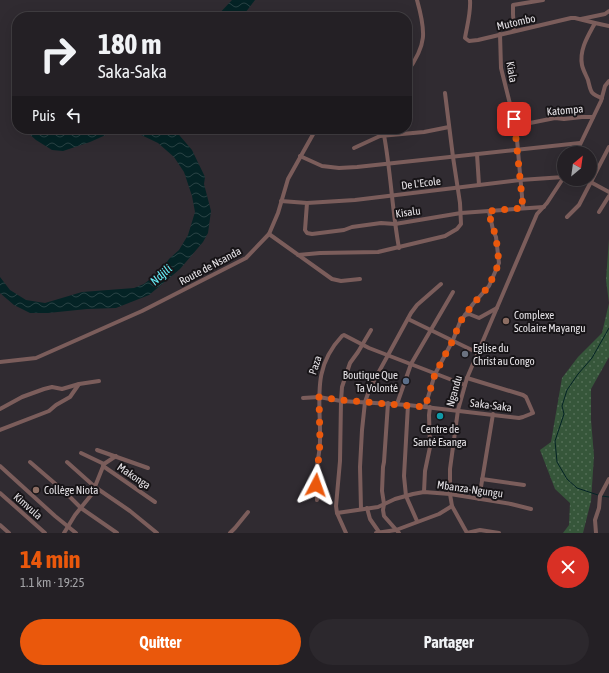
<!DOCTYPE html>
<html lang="fr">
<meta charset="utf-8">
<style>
:root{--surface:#242025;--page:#2c282d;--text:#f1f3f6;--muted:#a3a3a7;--line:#413e42;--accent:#ea580c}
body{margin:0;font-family:"Asap Condensed",sans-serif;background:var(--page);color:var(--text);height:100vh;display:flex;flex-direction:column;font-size:15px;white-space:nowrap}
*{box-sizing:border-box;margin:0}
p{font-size:13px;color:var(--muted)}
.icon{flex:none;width:22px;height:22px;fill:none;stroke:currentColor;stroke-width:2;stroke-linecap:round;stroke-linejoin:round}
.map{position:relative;height:533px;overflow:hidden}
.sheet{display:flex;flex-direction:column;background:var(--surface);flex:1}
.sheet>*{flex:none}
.banner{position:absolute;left:12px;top:12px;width:400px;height:122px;border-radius:16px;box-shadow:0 4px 16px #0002,0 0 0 1px var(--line);background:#242025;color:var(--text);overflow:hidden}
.needle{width:26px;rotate:29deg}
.buttons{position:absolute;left:557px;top:146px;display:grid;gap:8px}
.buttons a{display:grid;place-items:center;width:40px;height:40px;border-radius:50%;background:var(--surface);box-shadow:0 4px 16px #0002,0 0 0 1px var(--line);font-size:20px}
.pin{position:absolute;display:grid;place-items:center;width:34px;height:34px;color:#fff;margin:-17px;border-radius:8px;box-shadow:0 2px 6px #0006}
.me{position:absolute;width:44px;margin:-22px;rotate:4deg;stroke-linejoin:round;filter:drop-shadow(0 0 3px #0008)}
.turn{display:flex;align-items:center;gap:14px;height:84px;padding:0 20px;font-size:18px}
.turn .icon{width:52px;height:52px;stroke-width:2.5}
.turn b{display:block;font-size:28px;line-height:34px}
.then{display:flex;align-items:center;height:38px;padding:0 20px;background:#0003;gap:8px;font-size:15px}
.round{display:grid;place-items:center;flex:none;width:42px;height:42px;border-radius:21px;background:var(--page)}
.summary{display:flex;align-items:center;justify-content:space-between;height:68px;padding:0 20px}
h1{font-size:24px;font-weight:700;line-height:30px;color:var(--accent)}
.button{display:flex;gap:8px;margin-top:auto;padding:8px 20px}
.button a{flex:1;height:46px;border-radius:24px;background:var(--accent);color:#fff;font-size:16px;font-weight:700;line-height:46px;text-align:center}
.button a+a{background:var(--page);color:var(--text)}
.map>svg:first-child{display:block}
.grass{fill:url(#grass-dots)}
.water{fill:url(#water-waves)}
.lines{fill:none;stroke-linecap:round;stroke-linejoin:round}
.stream{stroke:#042325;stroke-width:1}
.minor{stroke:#7b5d5b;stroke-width:4}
.route{stroke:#ea580c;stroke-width:7;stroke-dasharray:0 12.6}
.education-dot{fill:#8d6e63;stroke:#171417;stroke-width:1.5}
.worship-dot{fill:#6b7280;stroke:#171417;stroke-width:1.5}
.service-dot{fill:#5c6f8a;stroke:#171417;stroke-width:1.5}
.culture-dot{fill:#0f9aa8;stroke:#171417;stroke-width:1.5}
.labels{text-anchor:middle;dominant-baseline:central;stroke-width:4;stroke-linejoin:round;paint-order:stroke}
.street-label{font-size:11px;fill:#e6e3e7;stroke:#171417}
.poi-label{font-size:11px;fill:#e6e3e7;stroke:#171417;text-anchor:start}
.water-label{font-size:12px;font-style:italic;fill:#66eef8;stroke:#171417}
</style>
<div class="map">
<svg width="609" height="533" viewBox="0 0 609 533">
<defs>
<pattern id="grass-dots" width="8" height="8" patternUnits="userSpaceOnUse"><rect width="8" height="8" fill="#36563a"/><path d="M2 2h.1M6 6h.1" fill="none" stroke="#536e56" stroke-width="1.8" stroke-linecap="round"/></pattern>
<pattern id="water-waves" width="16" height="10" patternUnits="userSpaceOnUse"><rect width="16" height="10" fill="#042325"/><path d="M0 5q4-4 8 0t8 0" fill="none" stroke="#294345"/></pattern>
</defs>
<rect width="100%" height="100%" fill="#302b31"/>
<path class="grass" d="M609,239V357L591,389V420L594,456L591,501L583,533H563L569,525L570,503L555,489L540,450L551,442L562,378L578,357L602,333L609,303L606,280Z"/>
<g class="water">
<path d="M232,0H255L242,17H216Z"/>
<path d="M26,129H174L192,150L205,177L204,184L211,211L208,233L203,242L180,269L149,295L116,308L87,309L48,313H30L14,305L0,293V277L10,290L26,300L45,303L82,292L134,288L144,284L154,276L164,266L169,259L179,250L188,235L195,212L192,196L184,172L174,157L158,143L137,133L128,132L108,134L90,142L63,151L52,150L36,140L28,133Z"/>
</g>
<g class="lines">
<g class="stream">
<path d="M598,495L577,488L567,479L557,462L555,441L564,414L562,406L567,390L578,374L592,358L609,328"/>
<path d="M602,496L609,497"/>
</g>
<g class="minor">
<path d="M470,0C471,12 467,26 465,38L469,41L478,40L571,18H575L595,23L609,26"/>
<path d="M581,19L605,14L609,11"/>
<path d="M595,23C588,36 579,50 582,65C583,70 586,75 588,80C591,92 590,94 602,98"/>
<path d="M514,31L513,14V5L543,0"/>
<path d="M500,34L501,68L516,128L523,208"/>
<path d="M407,72C427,45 426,32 417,0"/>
<path d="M515,126L555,118L564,119L582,117H593"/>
<path d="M384,135C391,173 392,210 399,248"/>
<path d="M354,148L380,136L424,132L449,127"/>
<path d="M576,153L601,101L605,86L609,81"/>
<path d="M477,154L479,185"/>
<path d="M300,156L322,166L339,168L357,167L580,143"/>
<path d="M585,179L609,192"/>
<path d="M281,201L307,203L355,200L520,180L564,177"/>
<path d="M307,203L305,230L307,233L312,234L344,230L352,227L381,223L395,224L461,213L544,207"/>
<path d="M599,212L609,196"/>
<path d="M567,217L579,205L609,147"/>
<path d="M269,234L332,279L341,281L360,279"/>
<path d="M298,255L320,253L378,252L445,236L457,229L461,224L460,203L453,157L445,93"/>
<path d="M465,315L469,314L479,318L497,308"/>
<path d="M408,319L478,353"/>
<path d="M0,362L36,358L142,311L246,258L269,234L278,213L288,179L316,129"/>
<path d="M303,398L319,397L341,401L408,405L519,418L523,417L533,413L526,397L523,395L467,378"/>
<path d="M388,403L384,462L383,467L382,491L384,504L383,510L384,516L399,533"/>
<path d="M397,404L411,364L453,292"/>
<path d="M408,405L404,476L406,496L417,521"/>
<path d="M425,407L435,374L453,340L460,322L473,304L489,286L499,263L496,237L493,230L489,211"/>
<path d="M0,409L22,397L44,389L52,387L62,389L79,384L99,381"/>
<path d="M0,430L49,411L56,405L70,397L79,384"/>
<path d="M97,450L148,468"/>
<path d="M81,453L104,464"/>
<path d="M30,462L66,493L81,508L117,533"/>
<path d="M67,462L95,487L130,511L157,533"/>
<path d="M0,466L55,516L76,533"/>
<path d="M103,466L155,502"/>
<path d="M482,479L524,485"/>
<path d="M424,492L425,471L430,447L429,415L430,407"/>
<path d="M0,493L45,533"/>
<path d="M479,499L493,414"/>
<path d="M317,500C316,488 316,477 317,466C318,458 320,450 320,441C321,401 311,369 342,336L344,335L369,348L465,385"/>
<path d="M367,508L370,519L379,532"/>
<path d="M361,509L360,467L362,430L365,402L370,388L411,313L417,305L441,284"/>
<path d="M337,513L378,507L395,499L413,494L424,492L450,494L511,504L531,509"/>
<path d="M0,525L9,533"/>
<path d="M64,533L75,515L92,494L104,464L116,456"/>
<path d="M230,533L235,528L248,512"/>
<path d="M346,533L337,513L336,506L340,461L341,401L342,387L350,363L358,352L371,330"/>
<path d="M376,533L396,530L439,514L452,506"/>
<path d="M467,533L452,506L450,494V469L458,410L467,378L537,214L547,203L564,177"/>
<path d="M467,533L480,530L499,533"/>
<path d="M596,533L595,520L599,508L600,496L609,479"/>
</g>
</g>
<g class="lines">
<path class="route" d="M316,485L320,443L319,397L341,400L425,407L435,374L453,340L460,322L473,304L489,286L499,263L496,237L488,211L523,208L514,119"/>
</g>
<g class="education-dot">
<circle cx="506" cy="321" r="4"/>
<circle cx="36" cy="490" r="4"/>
</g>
<circle class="worship-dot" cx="465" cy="354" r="4"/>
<circle class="service-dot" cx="406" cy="381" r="4"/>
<circle class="culture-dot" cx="440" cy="416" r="4"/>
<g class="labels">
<g class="street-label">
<text transform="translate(516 22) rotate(-13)">Mutombo</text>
<text transform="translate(512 72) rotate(80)">Kiala</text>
<text transform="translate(565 110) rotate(-5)">Katompa</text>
<text transform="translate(421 183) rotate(-7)">De L'Ecole</text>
<text transform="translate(408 212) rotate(-8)">Kisalu</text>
<text transform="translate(210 266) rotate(-28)">Route de Nsanda</text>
<text transform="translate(315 365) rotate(-72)">Paza</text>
<text transform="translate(454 391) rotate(-74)">Ngandu</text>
<text transform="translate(491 405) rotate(7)">Saka-Saka</text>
<text transform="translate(134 476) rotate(34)">Makonga</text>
<text transform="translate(470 489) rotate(8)">Mbanza-Ngungu</text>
<text transform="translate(28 506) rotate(41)">Kimvula</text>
</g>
<g class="poi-label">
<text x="514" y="315">Complexe<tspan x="514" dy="13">Scolaire Mayangu</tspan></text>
<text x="473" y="348">Eglise du<tspan x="473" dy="13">Christ au Congo</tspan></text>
<text x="398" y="375" text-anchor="end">Boutique Que<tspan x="398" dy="13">Ta Volonté</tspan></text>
<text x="440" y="429" text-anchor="middle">Centre de<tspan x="440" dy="13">Santé Esanga</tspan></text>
<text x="44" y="490">Collège Niota</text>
</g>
<g class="water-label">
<text transform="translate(161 275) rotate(-42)">Ndjili</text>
</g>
</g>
</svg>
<div class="buttons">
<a><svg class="needle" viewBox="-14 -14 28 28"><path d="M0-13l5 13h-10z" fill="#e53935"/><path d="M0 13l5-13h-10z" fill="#a3a3a7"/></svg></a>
</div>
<div class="pin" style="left:514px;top:119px;background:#d93025"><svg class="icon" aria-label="arrive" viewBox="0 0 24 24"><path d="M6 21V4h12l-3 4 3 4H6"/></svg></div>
<svg class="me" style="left:316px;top:485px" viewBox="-20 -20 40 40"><path d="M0-17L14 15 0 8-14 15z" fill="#ea580c" stroke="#fff" stroke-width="4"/></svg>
<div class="banner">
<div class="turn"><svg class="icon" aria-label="right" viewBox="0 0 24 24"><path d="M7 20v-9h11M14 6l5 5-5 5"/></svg><div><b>180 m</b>Saka-Saka</div></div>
<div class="then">Puis<svg class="icon" aria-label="left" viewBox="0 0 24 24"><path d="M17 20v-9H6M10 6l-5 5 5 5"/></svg></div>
</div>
</div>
<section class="sheet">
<div class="summary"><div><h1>14 min</h1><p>1.1 km · 19:25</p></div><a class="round" style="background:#d93025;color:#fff"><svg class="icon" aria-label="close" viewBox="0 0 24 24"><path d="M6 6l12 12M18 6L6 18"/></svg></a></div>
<div class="button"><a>Quitter</a><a>Partager</a></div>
</section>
